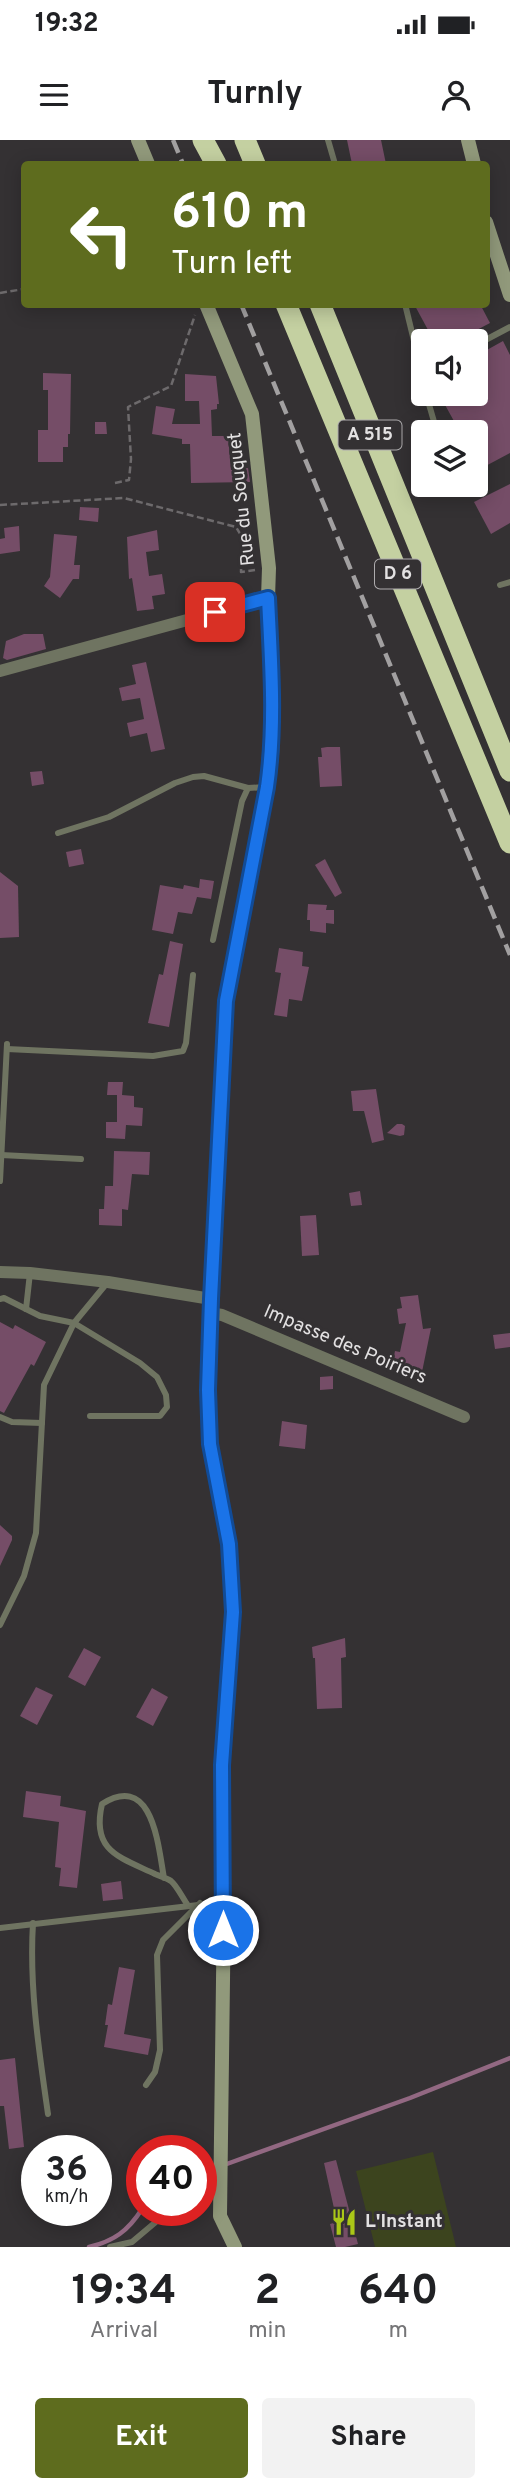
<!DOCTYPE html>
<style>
:root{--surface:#fff;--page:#f2f2f2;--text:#202124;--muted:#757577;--accent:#5e6c1e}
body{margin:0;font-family:Overpass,sans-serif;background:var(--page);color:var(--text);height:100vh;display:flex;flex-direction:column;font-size:26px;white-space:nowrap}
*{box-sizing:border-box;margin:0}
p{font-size:23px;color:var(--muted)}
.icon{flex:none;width:38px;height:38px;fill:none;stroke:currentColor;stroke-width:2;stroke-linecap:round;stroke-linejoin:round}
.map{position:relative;height:2107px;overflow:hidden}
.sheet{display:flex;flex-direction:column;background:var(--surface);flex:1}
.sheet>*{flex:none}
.banner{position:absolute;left:21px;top:21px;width:469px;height:147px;border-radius:7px;box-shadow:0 4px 18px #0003;background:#5e6c1e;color:#fff;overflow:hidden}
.buttons{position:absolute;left:411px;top:189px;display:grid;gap:14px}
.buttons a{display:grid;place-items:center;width:77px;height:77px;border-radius:7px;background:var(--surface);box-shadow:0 4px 18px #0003;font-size:35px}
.speed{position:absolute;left:21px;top:1995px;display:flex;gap:14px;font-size:35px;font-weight:700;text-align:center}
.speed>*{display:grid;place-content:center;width:91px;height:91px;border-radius:50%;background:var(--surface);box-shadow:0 4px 18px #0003;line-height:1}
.speed small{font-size:18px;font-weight:400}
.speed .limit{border:10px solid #d22;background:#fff;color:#111}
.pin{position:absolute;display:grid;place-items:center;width:60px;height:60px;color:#fff;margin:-30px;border-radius:14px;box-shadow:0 4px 10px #0006}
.me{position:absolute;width:77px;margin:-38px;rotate:0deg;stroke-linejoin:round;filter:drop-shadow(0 0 5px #0008)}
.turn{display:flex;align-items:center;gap:24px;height:147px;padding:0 35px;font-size:32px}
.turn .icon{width:91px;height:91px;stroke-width:2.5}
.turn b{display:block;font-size:49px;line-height:60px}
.eta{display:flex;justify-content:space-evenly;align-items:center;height:119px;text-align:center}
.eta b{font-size:42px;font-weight:700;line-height:49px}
.cta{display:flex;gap:14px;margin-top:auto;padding:14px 35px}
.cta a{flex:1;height:80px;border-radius:7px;background:var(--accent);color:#fff;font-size:28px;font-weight:700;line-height:80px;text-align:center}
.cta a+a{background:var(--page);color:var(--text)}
.status{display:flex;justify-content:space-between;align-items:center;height:49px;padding:0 35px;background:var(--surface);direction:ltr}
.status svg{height:19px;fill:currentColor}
header{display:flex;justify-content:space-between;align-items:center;height:91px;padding:0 35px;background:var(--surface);font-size:32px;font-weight:700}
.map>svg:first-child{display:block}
.green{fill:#3c441e}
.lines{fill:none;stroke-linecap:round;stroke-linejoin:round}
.stream{stroke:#926882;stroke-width:4.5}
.building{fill:#754d67}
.path{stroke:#6d6a6c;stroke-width:2.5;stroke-dasharray:7 3.5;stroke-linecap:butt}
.lane{stroke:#6f7461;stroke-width:6}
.street{stroke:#6f7461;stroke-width:12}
.secondary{stroke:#91997b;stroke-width:14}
.highway{stroke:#c4d0a1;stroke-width:21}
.rail{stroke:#a2a0a1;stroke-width:4.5;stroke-dasharray:14 7;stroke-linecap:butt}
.route-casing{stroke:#114b97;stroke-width:18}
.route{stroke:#1a73e8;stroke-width:12}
.labels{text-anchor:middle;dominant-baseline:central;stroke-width:6;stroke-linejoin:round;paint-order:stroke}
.shield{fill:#343133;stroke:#aeacae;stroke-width:2}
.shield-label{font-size:18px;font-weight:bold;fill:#e3e1e2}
.street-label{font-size:19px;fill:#e3e1e2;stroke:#343133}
.poi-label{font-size:19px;font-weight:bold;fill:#e3e1e2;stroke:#343133;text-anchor:start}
</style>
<div class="status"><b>19:32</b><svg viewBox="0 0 49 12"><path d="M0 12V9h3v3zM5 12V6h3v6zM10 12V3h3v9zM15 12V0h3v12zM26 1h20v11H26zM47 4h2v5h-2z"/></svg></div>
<header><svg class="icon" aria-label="menu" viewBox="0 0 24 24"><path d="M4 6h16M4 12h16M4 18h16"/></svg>Turnly<svg class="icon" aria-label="person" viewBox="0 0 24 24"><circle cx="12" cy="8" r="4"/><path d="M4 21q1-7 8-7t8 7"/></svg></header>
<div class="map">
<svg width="510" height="2107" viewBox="0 0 510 2107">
<rect width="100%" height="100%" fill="#343133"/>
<path class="green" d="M433,2012L456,2107H375L356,2031Z"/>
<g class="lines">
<g class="stream">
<path d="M224,2025L410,1958L510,1918"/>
<path d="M201,2036L216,2029"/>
<path d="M89,2107C114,2101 128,2091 142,2069"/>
</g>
</g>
<g class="building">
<path d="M347,0H381L386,24H352Z"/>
<path d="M414,164H480L490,183L456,201H434Z"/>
<path d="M503,201L510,215V313L480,329L476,322V292H460L439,254H476V216Z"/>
<path d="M43,233L71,234L70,294H68V307H63V322H38V290H48V250H43Z"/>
<path d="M185,234L216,236L219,264H217V269L211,270L212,296H228L231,330L248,328L250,342L191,343L190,304H182V299L152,294L156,266L175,269L172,284H200L199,261H185Z"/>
<path d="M95,282H106L107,294H95Z"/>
<path d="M510,344V383L491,394L474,362Z"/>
<path d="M80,367L99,368L98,382L79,380Z"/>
<path d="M19,386L20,411L0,414V399L5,398L4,388Z"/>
<path d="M157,390L159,410L146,412L149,436L162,434L165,454L152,456L154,469L137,471L132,438L129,439L127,397Z"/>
<path d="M54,394L77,396L74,425H80L79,439H73L60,458L44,446L50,437Z"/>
<path d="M24,494H43L46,509L7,520L3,518L6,501Z"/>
<path d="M146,522L165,609L151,612L147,593L130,597L127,583L144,579L140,558L122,561L119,548L136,544L132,525Z"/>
<path d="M327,607H340L342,646L320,647L318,617H322L321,608Z"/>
<path d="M42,631L44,644L32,646L30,632Z"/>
<path d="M81,709L84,724L69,727L66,712Z"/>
<path d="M325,719L342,753L335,757L315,725Z"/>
<path d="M0,732L18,746L19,797L0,798Z"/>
<path d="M200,739L214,741L211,759L197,757L192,774L178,772L173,794L152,790L160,745L183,749L184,745L199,748Z"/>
<path d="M308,764L327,765L326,770H334V784L326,783V793L310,791V780H307Z"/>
<path d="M170,801L183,804L169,887L148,883L159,834L163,835Z"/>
<path d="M279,808L303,812L302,826L309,827L302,861L289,859L287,877L274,875L281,833L275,832Z"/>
<path d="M108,942H123L122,955L134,956V967L143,968L142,986L126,985L125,999L106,998V982H117V955H107Z"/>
<path d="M376,949L384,1000L372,1003L364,971H353L351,951Z"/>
<path d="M397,984H402L405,986L404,995L400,996L387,993Z"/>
<path d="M114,1011L150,1012L149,1035L132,1034L128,1070L122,1069V1086L99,1085V1069H104L105,1046H113Z"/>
<path d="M360,1051L362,1065L351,1066L349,1053Z"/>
<path d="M316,1075L319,1115L302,1116L300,1076Z"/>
<path d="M418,1155L423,1189L431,1188L422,1232L392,1226L395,1211L400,1212L406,1183L399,1184L397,1169L402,1168L400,1157Z"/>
<path d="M0,1182L13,1189L15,1185L46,1202L34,1226L31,1224L4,1273L0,1271Z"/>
<path d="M510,1193V1207L495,1209L493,1195Z"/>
<path d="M333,1236V1249L320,1250V1237Z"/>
<path d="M282,1281L307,1285L305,1309L279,1306Z"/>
<path d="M0,1385L12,1396V1400L0,1426Z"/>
<path d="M345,1498L346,1517L341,1518L342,1568L317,1569L315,1518H313L312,1507Z"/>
<path d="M84,1508L101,1517L85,1546L68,1537Z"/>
<path d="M36,1547L53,1555L37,1585L20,1576Z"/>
<path d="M152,1548L168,1557L153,1586L136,1577Z"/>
<path d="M26,1651L61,1656L60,1666L86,1671L77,1748L59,1746L61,1728L55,1727L59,1682L23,1677Z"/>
<path d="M121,1741L123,1759L103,1761L101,1744Z"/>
<path d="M119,1827L135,1830L124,1894L151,1899L148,1915L104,1907L108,1885H105L108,1864L112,1865Z"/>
<path d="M15,1918L24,2007L9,2009L4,1966H0V1920Z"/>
<path d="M336,2020L358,2104L345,2107H336L330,2084L337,2082L324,2023Z"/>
</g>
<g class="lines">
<g class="path">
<path d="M0,153L24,149"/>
<path d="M115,343L129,340L131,319L128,267L171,246L195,175"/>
<path d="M0,365L124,358L236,387L242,397L241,432L255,430"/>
</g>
<g class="lane">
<path d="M328,0L335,24"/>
<path d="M405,164L424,242"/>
<path d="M476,205L510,187"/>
<path d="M426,254L437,292"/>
<path d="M500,445L510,442"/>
<path d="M58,693L109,677L175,643L193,637L204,636L248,648L265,647"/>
<path d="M213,800L242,661L248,648"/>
<path d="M7,909L153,916L183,911L186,903L193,835"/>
<path d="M1,1015L81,1019"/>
<path d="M0,1041L7,904"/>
<path d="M0,1159L4,1158L40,1176L74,1183L140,1223L157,1237L166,1255L167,1267L160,1276H90"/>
<path d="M26,1169L30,1133"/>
<path d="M0,1277L12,1282L42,1283"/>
<path d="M0,1485L24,1436L36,1393L44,1245L74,1183L107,1143"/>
<path d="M164,1738C158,1705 153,1632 102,1664C91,1711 119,1717 155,1734C160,1736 167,1738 171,1741C177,1746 182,1757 187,1764"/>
<path d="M33,1783C29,1847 39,1911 48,1974"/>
<path d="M0,1788L224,1762"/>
<path d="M146,1945L155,1932L160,1910L157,1815L163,1800L200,1763"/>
<path d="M201,2048L219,2035"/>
<path d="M110,2107L132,2102L170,2070"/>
</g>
<g class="street">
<path d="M0,531L268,458"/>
<path d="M0,1132L30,1133L108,1142L211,1159"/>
<path d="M210,1173L222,1175L464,1277"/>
</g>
<g class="secondary">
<path d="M138,0L148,24"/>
<path d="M468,0L474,24"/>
<path d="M486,82L510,155"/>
<path d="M206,164L252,274L269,428L268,458L273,568L272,616L267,647L226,861L208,1250L210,1304L229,1404L233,1472L222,1625L224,1762L220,2076L235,2107"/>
</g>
<g class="highway">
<path d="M203,0L216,24"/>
<path d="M245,0L255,24"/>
<path d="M286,164L510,703"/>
<path d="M320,164L510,631"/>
</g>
<g class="rail">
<path d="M173,0L183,24"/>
<path d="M241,164L510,815"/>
</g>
</g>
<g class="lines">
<defs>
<path id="route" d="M215,472L268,458C271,521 276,584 267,647L226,861L211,1159L208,1250L210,1304L229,1404L233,1472L222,1625L223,1790"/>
</defs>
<use href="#route" class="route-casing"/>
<use href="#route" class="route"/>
</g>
<defs>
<symbol id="restaurant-bare" viewBox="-9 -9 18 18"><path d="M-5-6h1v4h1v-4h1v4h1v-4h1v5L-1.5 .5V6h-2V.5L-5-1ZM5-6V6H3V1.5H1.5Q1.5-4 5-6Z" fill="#aac717" stroke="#343133" stroke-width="2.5" paint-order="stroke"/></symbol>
</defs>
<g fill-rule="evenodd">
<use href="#restaurant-bare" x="325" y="2063" width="38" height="38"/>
</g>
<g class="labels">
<g class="shield">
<rect x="338.5" y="280.5" width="63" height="29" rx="5"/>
<rect x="375" y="419.5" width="46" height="29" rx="5"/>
</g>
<g class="shield-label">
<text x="370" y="295">A 515</text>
<text x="398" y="434">D 6</text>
</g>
<g class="street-label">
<text transform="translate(242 359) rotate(-96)">Rue du Souquet</text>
<text transform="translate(345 1205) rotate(23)">Impasse des Poiriers</text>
</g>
<g class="poi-label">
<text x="365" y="2082">L'Instant</text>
</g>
</g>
</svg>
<div class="buttons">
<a><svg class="icon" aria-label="sound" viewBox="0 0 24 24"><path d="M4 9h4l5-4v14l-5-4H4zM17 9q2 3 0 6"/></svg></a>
<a><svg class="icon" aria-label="layers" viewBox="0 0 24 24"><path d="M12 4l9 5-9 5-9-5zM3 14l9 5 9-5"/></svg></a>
</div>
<div class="speed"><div>36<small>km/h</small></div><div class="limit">40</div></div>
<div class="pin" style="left:215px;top:472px;background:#d93025"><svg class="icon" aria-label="arrive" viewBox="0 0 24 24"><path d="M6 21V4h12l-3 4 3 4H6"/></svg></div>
<svg class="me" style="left:223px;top:1790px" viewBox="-20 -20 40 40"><circle r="17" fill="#1a73e8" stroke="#fff" stroke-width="3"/><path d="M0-11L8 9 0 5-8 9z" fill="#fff"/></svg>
<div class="banner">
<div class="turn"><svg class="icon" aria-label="left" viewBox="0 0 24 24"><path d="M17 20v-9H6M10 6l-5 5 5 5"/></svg><div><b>610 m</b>Turn left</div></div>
</div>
</div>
<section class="sheet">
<div class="eta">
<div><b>19:34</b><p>Arrival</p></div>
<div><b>2</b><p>min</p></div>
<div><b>640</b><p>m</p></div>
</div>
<div class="cta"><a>Exit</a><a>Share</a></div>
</section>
